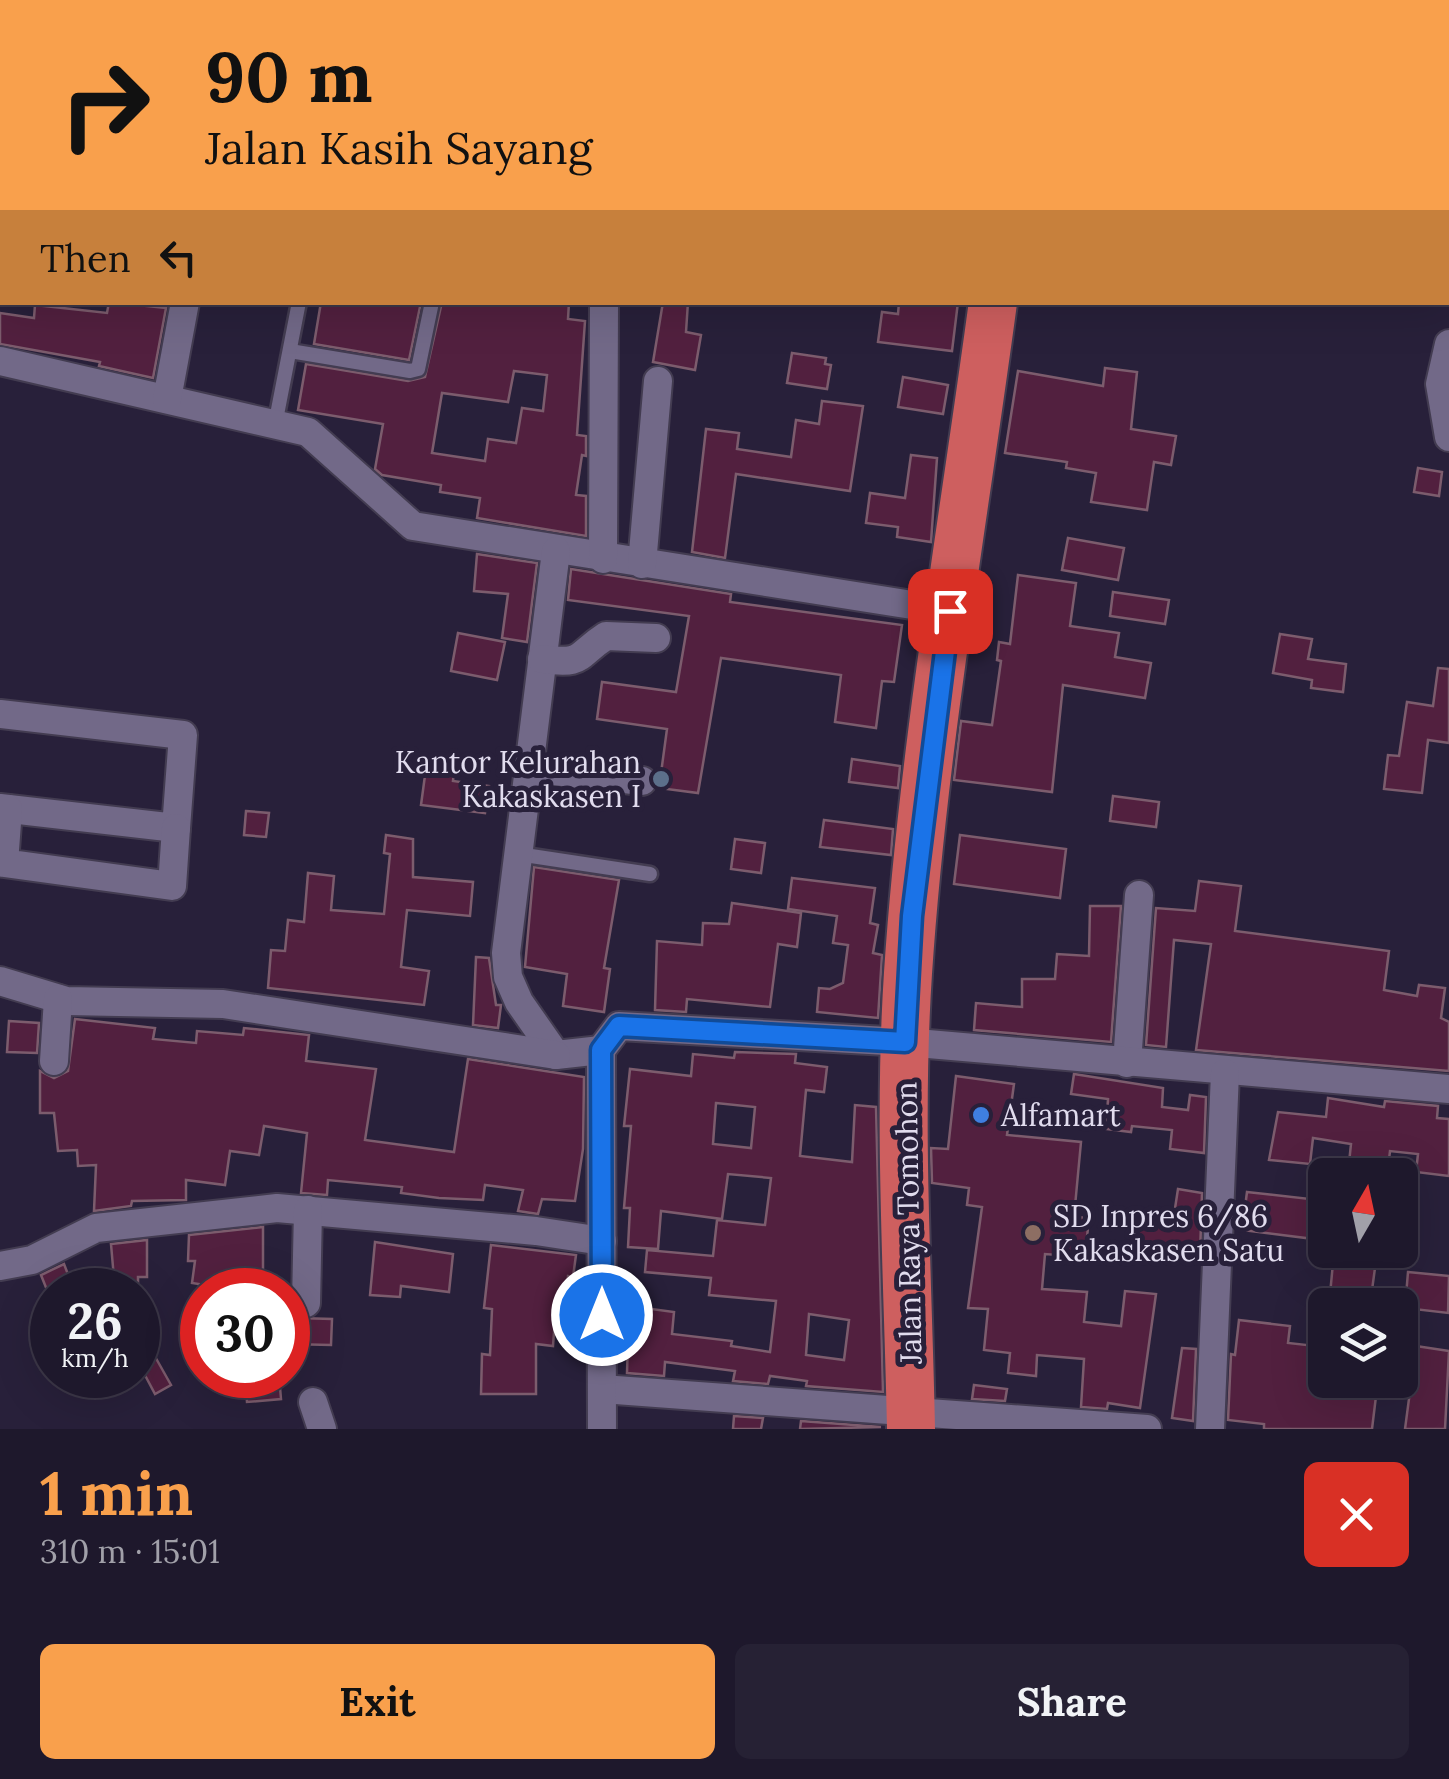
<!DOCTYPE html>
<meta charset="utf-8">
<style>
:root{--surface:#1e182c;--page:#262134;--text:#f1f3f6;--muted:#a1a0a9;--line:#3c3748;--accent:#f9a04c}
body{margin:0;font-family:Lora,serif;background:var(--page);color:var(--text);height:100vh;display:flex;flex-direction:column;font-size:38px;white-space:nowrap}
*{box-sizing:border-box;margin:0}
p{font-size:32px;color:var(--muted)}
.icon{flex:none;width:55px;height:55px;fill:none;stroke:currentColor;stroke-width:2;stroke-linecap:round;stroke-linejoin:round}
.map{position:relative;height:1429px;overflow:hidden}
.sheet{display:flex;flex-direction:column;background:var(--surface);flex:1}
.sheet>*{flex:none}
.top-card{position:absolute;left:0px;top:0px;width:1450px;height:305px;box-shadow:0 10px 40px #0002,0 0 0 2px var(--line);background:#f9a04c;color:#111;overflow:hidden}
.needle{width:65px;rotate:9deg}
.buttons{position:absolute;left:1308px;top:1158px;display:grid;gap:20px}
.buttons a{display:grid;place-items:center;width:110px;height:110px;border-radius:15px;background:var(--surface);box-shadow:0 10px 40px #0002,0 0 0 2px var(--line);font-size:50px}
.speed{position:absolute;left:30px;top:1268px;display:flex;gap:20px;font-size:50px;font-weight:700;text-align:center}
.speed>*{display:grid;place-content:center;width:130px;height:130px;border-radius:50%;background:var(--surface);box-shadow:0 10px 40px #0002,0 0 0 2px var(--line);line-height:1}
.speed small{font-size:25px;font-weight:400}
.speed .limit{border:15px solid #d22;background:#fff;color:#111}
.pin{position:absolute;display:grid;place-items:center;width:85px;height:85px;color:#fff;margin:-42px;border-radius:20px;box-shadow:0 5px 15px #0006}
.me{position:absolute;width:110px;margin:-55px;rotate:0deg;stroke-linejoin:round;filter:drop-shadow(0 0 8px #0008)}
.turn{display:flex;align-items:center;gap:35px;height:210px;padding:0 40px;font-size:45px}
.turn .icon{width:130px;height:130px;stroke-width:2.5}
.turn b{display:block;font-size:70px;line-height:85px}
.then{display:flex;align-items:center;height:95px;padding:0 40px;background:#0003;gap:20px;font-size:38px}
.round{display:grid;place-items:center;flex:none;width:105px;height:105px;border-radius:15px;background:var(--page)}
.headline{display:flex;align-items:center;justify-content:space-between;height:170px;padding:0 40px}
h1{font-size:60px;font-weight:700;line-height:75px;color:var(--accent)}
.cta{display:flex;gap:20px;margin-top:auto;padding:20px 40px}
.cta a{flex:1;height:115px;border-radius:15px;background:var(--accent);color:#111;font-size:40px;font-weight:700;line-height:115px;text-align:center}
.cta a+a{background:var(--page);color:var(--text)}
.map>svg:first-child{display:block}
.building{fill:#52203f;stroke:#7c5c6d;stroke-width:2.5;fill-rule:evenodd}
.lines{fill:none;stroke-linecap:round;stroke-linejoin:round}
.lane-casing{stroke:#433c51;stroke-width:19}
.street-casing{stroke:#433c51;stroke-width:32}
.highway-casing{stroke:#433c51;stroke-width:52}
.lane{stroke:#726988;stroke-width:14}
.street{stroke:#726988;stroke-width:28}
.highway{stroke:#ce5f5f;stroke-width:48}
.route-casing{stroke:#114b97;stroke-width:25}
.route{stroke:#1a73e8;stroke-width:18}
.service-dot{fill:#5c6f8a;stroke:#28203a;stroke-width:4}
.shop-dot{fill:#3f7fe0;stroke:#28203a;stroke-width:4}
.education-dot{fill:#8d6e63;stroke:#28203a;stroke-width:4}
.labels{text-anchor:middle;dominant-baseline:central;stroke-width:10;stroke-linejoin:round;paint-order:stroke}
.poi-label{font-size:30px;fill:#e1dcee;stroke:#28203a;text-anchor:start}
.street-label{font-size:30px;fill:#e1dcee;stroke:#28203a}
</style>
<div class="map">
<svg width="1449" height="1429" viewBox="0 0 1449 1429">
<rect width="100%" height="100%" fill="#28203a"/>
<g class="building">
<path d="M109,302L166,308L153,378L99,366L100,362L0,344V313L34,318L35,305L107,313Z"/>
<path d="M321,302H421L409,360L314,344Z"/>
<path d="M442,302H569L568,319L585,321L577,435L586,436V456L582,455L576,495L586,496V536L477,518L480,498L440,492L441,485L382,475L375,469L383,424L298,410L306,364L408,381L425,377ZM514,371L547,375L543,411L522,408L516,443L488,439L485,461L432,453L442,393L508,402Z"/>
<path d="M663,302H688L686,332L701,335L695,370L653,362Z"/>
<path d="M899,302H958L952,351L878,342L882,312L898,314Z"/>
<path d="M792,353L826,358L825,364L831,365L827,389L787,383Z"/>
<path d="M1105,368L1137,372L1131,429L1176,436L1171,465L1154,462L1147,510L1091,502L1096,473L1066,468L1067,462L1005,453L1018,371L1103,386Z"/>
<path d="M903,377L948,385L943,414L898,407Z"/>
<path d="M822,401L863,406L850,491L736,474L725,558L692,552L706,429L739,433L737,449L791,457L796,420L819,424Z"/>
<path d="M911,455L937,458L931,542L897,537L898,527L866,523L870,493L905,498Z"/>
<path d="M1418,468L1442,472L1439,496L1414,492Z"/>
<path d="M1068,538L1124,548L1118,580L1062,570Z"/>
<path d="M477,554L537,563L527,642L502,638L508,594L474,591Z"/>
<path d="M571,569L731,594L730,602L902,625L894,682L882,681L876,728L835,722L841,675L721,658L698,793L659,788L667,729L597,719L602,682L676,692L689,616L568,600Z"/>
<path d="M1018,575L1076,583L1070,626L1119,633L1115,657L1151,663L1145,698L1063,685L1052,792L954,780L961,721L992,725L1001,661L997,660L999,642L1010,644Z"/>
<path d="M1113,592L1169,600L1165,624L1110,616Z"/>
<path d="M458,633L505,642L497,680L451,671Z"/>
<path d="M1280,634L1312,639L1308,659L1346,664L1343,692L1311,688L1312,680L1273,673Z"/>
<path d="M1438,668L1449,669V743L1428,740L1422,793L1384,789L1388,755L1399,756L1407,702L1433,706Z"/>
<path d="M852,759L900,766L898,788L849,782Z"/>
<path d="M426,768L454,772L453,781L489,786L485,813L421,805Z"/>
<path d="M1113,796L1159,802L1156,827L1110,821Z"/>
<path d="M246,811L269,813L266,837L244,835Z"/>
<path d="M824,820L893,829L891,855L820,847Z"/>
<path d="M386,835L413,839V877L473,882L470,916L407,910L401,967L429,971L424,1005L268,988L271,950L285,951L288,920L304,922L308,873L334,876L331,910L384,914L390,854L384,853Z"/>
<path d="M960,835L1066,849L1060,898L954,884Z"/>
<path d="M735,839L765,843L761,873L731,869Z"/>
<path d="M534,867L619,880L604,968L610,969L604,1012L563,1006L567,974L525,967Z"/>
<path d="M792,878L875,888L870,923L878,925L873,953L882,955L878,1018L817,1012L819,988L830,989L843,983L848,945L833,943L837,916L788,909Z"/>
<path d="M1199,881L1241,886L1235,931L1389,951L1384,990L1417,996L1419,985L1445,988L1441,1018L1449,1022V1071L1196,1050L1211,944L1174,940L1166,1047L1146,1045L1156,908L1195,911Z"/>
<path d="M732,903L801,913L797,947L778,944L770,1007L687,999L686,1012L655,1010L657,941L702,945L703,923L729,924Z"/>
<path d="M1090,906H1121L1111,1042L974,1030L976,1003L1022,1007V979H1055L1057,954L1089,956Z"/>
<path d="M476,957L489,958L496,1005H501L498,1028L473,1025Z"/>
<path d="M75,1019L155,1028L153,1039L196,1043L197,1031L243,1035L244,1028L309,1035L306,1061L376,1069L365,1140L454,1152L468,1059L584,1077L583,1149L575,1201L542,1199L538,1214L518,1211L523,1190L485,1185L483,1200L439,1198L401,1193L402,1187L328,1180L327,1195L301,1193L307,1133L264,1126L259,1155L230,1151L225,1185L186,1180V1200L132,1201L131,1206L94,1211L96,1165L78,1166L77,1150L58,1151L54,1113H40V1071L54,1078L68,1071Z"/>
<path d="M9,1021L39,1023L37,1053L7,1052Z"/>
<path d="M735,1052L796,1054L795,1063L827,1067L824,1092L806,1090L800,1156L852,1162L855,1105L876,1107L883,1392L806,1386L807,1381L770,1376L768,1384L733,1381L735,1371L665,1362L664,1376L627,1373L629,1306L674,1312L672,1334L732,1341L731,1346L770,1352L776,1301L709,1295L711,1278L645,1272L647,1250L713,1256L717,1220L765,1225L771,1178L728,1174L722,1219L661,1211L658,1249L628,1247L630,1208H624L631,1126H624L630,1069L691,1076L693,1054L734,1058ZM716,1103L755,1107L751,1148L713,1144ZM809,1314L849,1320L844,1360L806,1355Z"/>
<path d="M1074,1074L1163,1088L1162,1107L1188,1110L1190,1095L1206,1097L1204,1153L1170,1149L1172,1130L1132,1126L1131,1132L1106,1129L1108,1099L1071,1094Z"/>
<path d="M956,1076L1014,1084L1007,1135L1081,1142L1074,1217L1089,1218L1085,1257L1045,1254L1042,1289L1087,1292L1084,1322L1121,1326L1125,1291L1156,1294L1140,1408L1108,1403L1107,1409L1081,1407L1084,1359L1037,1355L1036,1376L1008,1373L1010,1353L984,1350L988,1309L968,1308L982,1207L967,1205L969,1188L932,1183L931,1148L948,1149Z"/>
<path d="M1328,1098L1384,1107L1385,1101L1438,1106L1437,1118L1449,1119V1176L1416,1172L1418,1154L1390,1151L1388,1168L1349,1163L1351,1144L1313,1138L1310,1164L1269,1160L1278,1112L1326,1117Z"/>
<path d="M1178,1189L1202,1193L1200,1255L1134,1248L1138,1211L1174,1215Z"/>
<path d="M1247,1192L1319,1200L1314,1239L1242,1230Z"/>
<path d="M263,1227V1290H199V1284L192,1283L195,1261H188L189,1235Z"/>
<path d="M147,1240V1277H138V1290H115L111,1244Z"/>
<path d="M375,1242L453,1254L449,1292L401,1286L400,1297L370,1295Z"/>
<path d="M491,1245L576,1255L573,1277L568,1276L564,1320L555,1319L553,1346L536,1344V1394H481L482,1354L490,1355L492,1309L484,1308Z"/>
<path d="M1333,1263L1375,1268L1370,1305H1329Z"/>
<path d="M64,1264L74,1290H47L41,1275Z"/>
<path d="M1408,1272L1449,1276L1448,1313L1405,1308Z"/>
<path d="M288,1305L298,1318L332,1319L331,1345L288,1344Z"/>
<path d="M1239,1320L1290,1326L1288,1343L1325,1347V1380H1378L1372,1429H1264V1424L1228,1420L1231,1354L1235,1355Z"/>
<path d="M1416,1346L1449,1351L1445,1429H1405Z"/>
<path d="M1182,1348L1196,1349L1193,1421L1172,1418Z"/>
<path d="M153,1353L171,1385L155,1394L138,1362Z"/>
<path d="M245,1375H279L281,1399L247,1402Z"/>
<path d="M974,1385L1007,1389L1005,1401L972,1399Z"/>
<path d="M734,1416L763,1418L761,1429H733Z"/>
<path d="M801,1421L881,1427L800,1429Z"/>
</g>
<g class="lines">
<defs>
<g id="lane">
<path d="M290,351L410,371L418,369L432,302"/>
<path d="M275,425L299,302"/>
<path d="M518,854L650,874"/>
</g>
<g id="street">
<path d="M246,2L247,0"/>
<path d="M623,2L624,0"/>
<path d="M1449,344L1440,384L1449,437"/>
<path d="M0,361L308,432L413,526L950,611"/>
<path d="M167,399L185,302"/>
<path d="M556,551L506,953L508,977L519,1002L556,1055L601,1050"/>
<path d="M603,559L604,302"/>
<path d="M642,564L658,381"/>
<path d="M542,659C585,665 575,656 606,636L656,638"/>
<path d="M0,714L183,735L176,828L0,808"/>
<path d="M528,768L642,781"/>
<path d="M8,809L4,863L172,886L176,828"/>
<path d="M0,981L66,1001L223,1004L556,1055"/>
<path d="M54,1061L58,999"/>
<path d="M1127,1063L1139,895"/>
<path d="M0,1266L32,1260L96,1228L277,1208L536,1231L602,1241"/>
<path d="M306,1303L308,1210"/>
<path d="M602,1389L1147,1429"/>
<path d="M313,1402L322,1429"/>
<path d="M602,1429L601,1050L619,1026L905,1042L1449,1089"/>
<path d="M1210,1429L1225,1073"/>
</g>
<g id="highway">
<path d="M1040,2L1041,0"/>
<path d="M911,1429C908,1278 898,1124 908,973C923,749 963,525 993,302"/>
</g>
</defs>
<use href="#lane" class="lane-casing"/>
<use href="#street" class="street-casing"/>
<use href="#highway" class="highway-casing"/>
<use href="#lane" class="lane"/>
<use href="#street" class="street"/>
<use href="#highway" class="highway"/>
</g>
<g class="lines">
<defs>
<path id="route" d="M602,1315L601,1050L619,1026L905,1042L912,916L950,611"/>
</defs>
<use href="#route" class="route-casing"/>
<use href="#route" class="route"/>
</g>
<circle class="service-dot" cx="661" cy="779" r="10"/>
<circle class="shop-dot" cx="981" cy="1115" r="10"/>
<circle class="education-dot" cx="1033" cy="1233" r="10"/>
<g class="labels">
<g class="poi-label">
<text x="641" y="762" text-anchor="end">Kantor Kelurahan<tspan x="641" dy="34">Kakaskasen I</tspan></text>
<text x="1001" y="1115">Alfamart</text>
<text x="1053" y="1216">SD Inpres 6/86<tspan x="1053" dy="34">Kakaskasen Satu</tspan></text>
</g>
<g class="street-label">
<text transform="translate(908 1223) rotate(-91)">Jalan Raya Tomohon</text>
</g>
</g>
</svg>
<div class="buttons">
<a><svg class="needle" viewBox="-14 -14 28 28"><path d="M0-13l5 13h-10z" fill="#e53935"/><path d="M0 13l5-13h-10z" fill="#a1a0a9"/></svg></a>
<a><svg class="icon" aria-label="layers" viewBox="0 0 24 24"><path d="M12 4l9 5-9 5-9-5zM3 14l9 5 9-5"/></svg></a>
</div>
<div class="speed"><div>26<small>km/h</small></div><div class="limit">30</div></div>
<div class="pin" style="left:950px;top:611px;background:#d93025"><svg class="icon" aria-label="arrive" viewBox="0 0 24 24"><path d="M6 21V4h12l-3 4 3 4H6"/></svg></div>
<svg class="me" style="left:602px;top:1315px" viewBox="-20 -20 40 40"><circle r="17" fill="#1a73e8" stroke="#fff" stroke-width="3"/><path d="M0-11L8 9 0 5-8 9z" fill="#fff"/></svg>
<div class="top-card">
<div class="turn"><svg class="icon" aria-label="right" viewBox="0 0 24 24"><path d="M7 20v-9h11M14 6l5 5-5 5"/></svg><div><b>90 m</b>Jalan Kasih Sayang</div></div>
<div class="then">Then<svg class="icon" aria-label="left" viewBox="0 0 24 24"><path d="M17 20v-9H6M10 6l-5 5 5 5"/></svg></div>
</div>
</div>
<section class="sheet">
<div class="headline"><div><h1>1 min</h1><p>310 m · 15:01</p></div><a class="round" style="background:#d93025;color:#fff"><svg class="icon" aria-label="close" viewBox="0 0 24 24"><path d="M6 6l12 12M18 6L6 18"/></svg></a></div>
<div class="cta"><a>Exit</a><a>Share</a></div>
</section>
